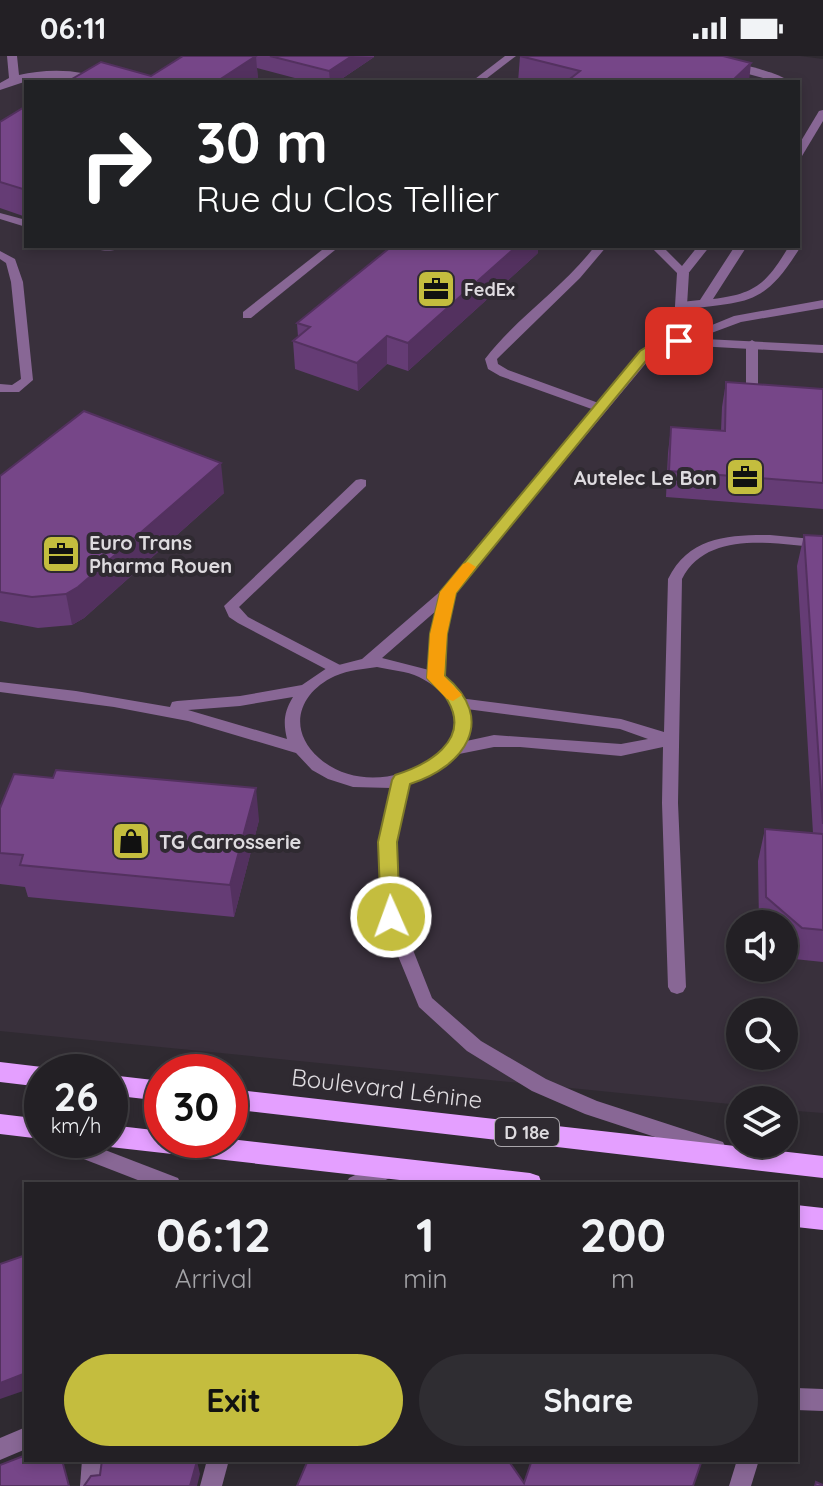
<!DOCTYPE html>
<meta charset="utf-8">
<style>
:root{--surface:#232025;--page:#2f2d32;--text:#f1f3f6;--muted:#a3a3a7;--line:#403e42;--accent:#c4bd3e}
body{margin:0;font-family:Quicksand,sans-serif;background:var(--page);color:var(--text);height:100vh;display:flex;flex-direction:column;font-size:30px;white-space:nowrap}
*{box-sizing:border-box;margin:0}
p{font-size:26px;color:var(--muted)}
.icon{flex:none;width:44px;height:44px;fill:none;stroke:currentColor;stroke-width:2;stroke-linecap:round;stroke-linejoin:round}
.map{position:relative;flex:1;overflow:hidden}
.sheet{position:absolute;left:24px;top:1126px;width:774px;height:280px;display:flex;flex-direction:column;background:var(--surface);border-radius:0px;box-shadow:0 4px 12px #0003,0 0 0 2px var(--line)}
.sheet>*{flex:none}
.hud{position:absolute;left:24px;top:24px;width:776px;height:168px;border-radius:0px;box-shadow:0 4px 12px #0003,0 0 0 2px var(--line);background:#202124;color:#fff;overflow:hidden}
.fabs{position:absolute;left:726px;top:854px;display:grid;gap:16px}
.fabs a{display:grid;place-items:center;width:72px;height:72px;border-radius:50%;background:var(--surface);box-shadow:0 4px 12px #0003,0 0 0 2px var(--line);font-size:40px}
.speed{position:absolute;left:24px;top:998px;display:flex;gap:16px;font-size:40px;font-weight:700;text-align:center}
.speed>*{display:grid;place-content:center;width:104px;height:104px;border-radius:50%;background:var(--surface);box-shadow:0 4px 12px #0003,0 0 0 2px var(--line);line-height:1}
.speed small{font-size:20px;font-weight:400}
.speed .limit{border:12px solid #d22;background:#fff;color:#111}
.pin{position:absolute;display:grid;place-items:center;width:68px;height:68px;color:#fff;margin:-34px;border-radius:16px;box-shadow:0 4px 12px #0006}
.me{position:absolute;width:88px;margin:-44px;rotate:358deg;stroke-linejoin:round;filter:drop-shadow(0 0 6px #0008)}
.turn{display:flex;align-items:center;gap:28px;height:168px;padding:0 40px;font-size:36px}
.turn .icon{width:104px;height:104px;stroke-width:2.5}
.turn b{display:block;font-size:56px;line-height:68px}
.eta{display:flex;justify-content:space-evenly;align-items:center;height:136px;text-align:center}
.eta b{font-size:48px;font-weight:700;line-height:56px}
.button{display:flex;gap:16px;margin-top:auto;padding:16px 40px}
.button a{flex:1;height:92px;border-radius:48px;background:var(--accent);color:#111;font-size:32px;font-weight:700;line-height:92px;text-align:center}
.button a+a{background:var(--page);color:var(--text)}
.status{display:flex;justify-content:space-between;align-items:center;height:56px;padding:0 40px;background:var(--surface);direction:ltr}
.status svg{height:22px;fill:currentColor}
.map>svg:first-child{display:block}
.built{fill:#39303c;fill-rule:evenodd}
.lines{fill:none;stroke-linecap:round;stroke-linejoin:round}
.service{fill:#886795;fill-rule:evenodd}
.minor{fill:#886795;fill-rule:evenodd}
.primary{fill:#e49fff;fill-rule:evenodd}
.wall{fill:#653c75}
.shaded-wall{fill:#53315f}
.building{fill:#764688;stroke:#53315f;stroke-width:2}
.route{fill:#c4bd3e;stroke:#7f7b28;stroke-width:2}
.slow{fill:#f59e0b}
.labels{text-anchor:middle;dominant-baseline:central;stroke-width:8;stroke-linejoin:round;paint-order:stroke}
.far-poi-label{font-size:18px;font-weight:bold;fill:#dedbdf;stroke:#2f2a31;text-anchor:start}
.shield{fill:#2f2a31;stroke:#aaa6ab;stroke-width:2}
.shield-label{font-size:18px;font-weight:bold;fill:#dedbdf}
.poi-label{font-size:20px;font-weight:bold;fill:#dedbdf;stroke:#2f2a31;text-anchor:start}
.near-street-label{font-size:24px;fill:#dedbdf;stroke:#2f2a31}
</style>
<div class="status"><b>06:11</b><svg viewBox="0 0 49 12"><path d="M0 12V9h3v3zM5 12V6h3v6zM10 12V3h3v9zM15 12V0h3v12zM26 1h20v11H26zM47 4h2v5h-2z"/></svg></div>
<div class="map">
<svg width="823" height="1430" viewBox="0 0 823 1430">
<rect width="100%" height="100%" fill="#2f2a31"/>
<path class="built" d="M0,0H800L823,3V1057L784,1054V1044H740V1049L0,975ZM26,26H798V190H26ZM740,868H784V912H740ZM740,956H784V1000H740Z"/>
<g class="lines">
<g class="service">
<path d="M7,0H17L19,19C45,13 83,12 107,26L36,22L0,34V27L9,22Z"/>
<path d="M505,0H516L482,26H471Z"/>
<path d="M682,0C707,0 771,12 791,26H778Z"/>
<path d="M823,54V65L802,100L798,101V90L819,55Z"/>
<path d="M0,157L26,164V171L0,163Z"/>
<path d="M798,187L801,190C763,252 748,245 681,254L675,250L681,246L700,244L735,190H747L713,243C756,238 767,227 789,190H798Z"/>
<path d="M89,190H126C118,196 97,196 89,190Z"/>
<path d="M327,190H340L251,262H243V256Z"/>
<path d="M595,190H607L580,222L497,303L498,308L508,314L604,349L606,352L600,356L500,320L488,313L485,303C517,261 563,232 595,190Z"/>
<path d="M650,190H662L682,210L698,190H710L687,219H679Z"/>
<path d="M0,195L15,203L23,226L33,324L19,336H0V328L12,329L21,323L11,226L6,207L0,203Z"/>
<path d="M823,244V252L741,266L679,289L673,285L734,260Z"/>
<path d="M752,284L758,288V330L752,334L746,330V288Z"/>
<path d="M361,423L366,424V430L239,551L248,561L342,610L345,614L337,619L238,567L229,561L224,550L356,424Z"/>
<path d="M770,479L823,484V492C778,488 707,473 682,523L678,747L686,931L683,936L677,938L671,936L668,931L662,747L663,691L621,700L520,691H494L454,699L448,697L446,693L448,689L494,679L621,688L648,683L620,673L459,652L451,647L459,642L621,663L664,676L668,523C689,481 727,479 770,479Z"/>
</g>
<g class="minor">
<path d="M683,214L689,217L685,282L823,289V297L679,289L657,294L455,537L445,578L443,623C472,641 476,679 452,704C441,717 424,722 408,727L395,786L400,861L432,942L481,985L546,1023L597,1045L723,1086L726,1092L723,1098L716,1101L585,1058L532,1035L467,995L419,951L382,861L379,786L391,732L353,731L328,723L312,714L296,697L188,665L114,651L0,636V626L76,635L170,651L172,646L177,645L240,640L302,629L327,612L362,603L443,533L649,288L673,283L677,217ZM437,554L431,578L429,614L382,602ZM377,611C390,614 407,615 419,621C518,672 386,761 319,702C287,674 298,637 335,620C349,614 363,613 377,611ZM293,641C284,656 283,666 287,683L188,654L240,650Z"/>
<path d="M47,1084H79L178,1122L181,1128H148L50,1090Z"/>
<path d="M390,1102L397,1105L400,1111C391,1130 364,1128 346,1128L349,1122Z"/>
<path d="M796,1332L823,1333V1355L796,1354Z"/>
<path d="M26,1371V1393L0,1404V1382Z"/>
<path d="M82,1404H104L102,1430H80Z"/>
<path d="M207,1404H229L222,1430H200Z"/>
<path d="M737,1404H759L751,1430H729Z"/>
</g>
<g class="primary">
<path d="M0,1006L42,1011L51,1016H42V1031L0,1026Z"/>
<path d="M110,1019L162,1025V1045L110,1039Z"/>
<path d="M230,1033L823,1100V1122L230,1053Z"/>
<path d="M0,1058L42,1063V1083L0,1078Z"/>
<path d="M110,1069L162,1075V1084L230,1083L530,1117L539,1120L542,1128H435L110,1091L100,1084H110Z"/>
<path d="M796,1149L823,1152V1174L796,1171Z"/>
</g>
</g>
<g class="wall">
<path d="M183,0H374V1L337,26H310L257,12L258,26H67L151,20Z"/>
<path d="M520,0L749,26H518Z"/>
<path d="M26,50V161L0,152V66Z"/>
<path d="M538,197L408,315L387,308L358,335L295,313L293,285L298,281L297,267Z"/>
<path d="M726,326L823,333V453L666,441L668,397L671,371L721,375L722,351Z"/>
<path d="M0,420L224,437L84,562L72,569L38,572L0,565Z"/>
<path d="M804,479L823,480V906L794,903L784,895V868H759L758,805L765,773L813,777L797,510Z"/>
<path d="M0,752L259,764L234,861L28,841L25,831L0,828Z"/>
</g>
<g class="shaded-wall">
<path d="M256,0L258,26H216Z"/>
<path d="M352,0L374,1L337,26H330L329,15Z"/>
<path d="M751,7L749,26H731Z"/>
<path d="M517,190H538V197L408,315V287Z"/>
<path d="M387,280V308L358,335L357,307Z"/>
<path d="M221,407L224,437L84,562L72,569L66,538Z"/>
<path d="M256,732L259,764L234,861L230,829Z"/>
<path d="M26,1317V1334L0,1343V1327Z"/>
<path d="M197,1405L200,1418L197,1430H190Z"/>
</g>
<g class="building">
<path d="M183,0H256L216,26H67L101,6L151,20Z"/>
<path d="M270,0H352L329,15Z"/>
<path d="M520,0H723L751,7L731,26H566L580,15Z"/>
<path d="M26,50V134L0,126V66Z"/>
<path d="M392,190H517L408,287L387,280L357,307L293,285L310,271L297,267Z"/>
<path d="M726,326L823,333V427L669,415L671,371L725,375Z"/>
<path d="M84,355L221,407L78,531L66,538L32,541L0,536V420Z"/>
<path d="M804,479L823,480V768Z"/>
<path d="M56,714L256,732L230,829L20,809L23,799L0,797V752L14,718L53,722Z"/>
<path d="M765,773L823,778V874L802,872L766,841Z"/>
<path d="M26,1199V1317L0,1327V1208Z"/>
<path d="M26,1399V1404H62L69,1430H0V1409Z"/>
<path d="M102,1404H193L197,1405L190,1430H84L91,1420L100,1419Z"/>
<path d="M308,1404H508L524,1427L532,1404H702L693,1430H297Z"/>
<path d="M816,1426L823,1429V1430H815Z"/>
</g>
<path class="route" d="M679,281L686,285L684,288L666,291L649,301L456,537L447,578L445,620C498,664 464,711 410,728L397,786L400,861L398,867H384L381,861L378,786L392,724L395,719C427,709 471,685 448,645C443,635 433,630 427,622L430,578L440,536L640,295L658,284Z"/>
<path class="slow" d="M468,506L476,511L456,537L447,578L444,620L462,639L453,645L447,643L427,622L430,578L440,536L463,508Z"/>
<defs>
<symbol id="office-square" viewBox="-11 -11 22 22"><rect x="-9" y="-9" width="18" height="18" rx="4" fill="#c4bd3e" stroke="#2f2a31"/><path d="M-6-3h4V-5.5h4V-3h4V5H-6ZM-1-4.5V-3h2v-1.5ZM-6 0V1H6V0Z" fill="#111"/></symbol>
<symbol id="shop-square" viewBox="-11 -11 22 22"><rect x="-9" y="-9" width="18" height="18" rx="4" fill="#c4bd3e" stroke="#2f2a31"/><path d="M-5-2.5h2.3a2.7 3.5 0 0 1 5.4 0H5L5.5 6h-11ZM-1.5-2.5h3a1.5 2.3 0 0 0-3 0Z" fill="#111"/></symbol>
</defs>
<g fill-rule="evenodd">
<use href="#office-square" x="414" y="211" width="44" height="44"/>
<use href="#office-square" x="723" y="399" width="44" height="44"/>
<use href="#office-square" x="39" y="476" width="44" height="44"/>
<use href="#shop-square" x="109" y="763" width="44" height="44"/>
</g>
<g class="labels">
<g class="far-poi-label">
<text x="464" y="233">FedEx</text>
</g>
<rect class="shield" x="495" y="1062" width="64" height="28" rx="6"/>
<g class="shield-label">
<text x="527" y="1076">D 18e</text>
</g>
<g class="poi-label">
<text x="717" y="421" text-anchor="end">Autelec Le Bon</text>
<text x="89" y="486">Euro Trans<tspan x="89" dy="23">Pharma Rouen</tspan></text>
<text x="159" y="785">TG Carrosserie</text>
</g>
<g class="near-street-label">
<text transform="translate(387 1032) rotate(7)">Boulevard Lénine</text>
</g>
</g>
</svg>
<div class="fabs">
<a><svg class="icon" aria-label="sound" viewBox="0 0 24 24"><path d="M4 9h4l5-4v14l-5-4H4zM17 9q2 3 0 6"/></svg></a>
<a><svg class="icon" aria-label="search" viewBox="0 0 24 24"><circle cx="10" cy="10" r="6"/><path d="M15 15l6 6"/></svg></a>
<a><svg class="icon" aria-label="layers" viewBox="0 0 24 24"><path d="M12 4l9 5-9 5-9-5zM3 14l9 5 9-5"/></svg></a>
</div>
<div class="speed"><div>26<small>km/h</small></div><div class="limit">30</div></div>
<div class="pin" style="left:679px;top:285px;background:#d93025"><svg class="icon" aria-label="arrive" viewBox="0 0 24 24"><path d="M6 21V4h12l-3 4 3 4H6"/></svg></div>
<svg class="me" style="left:391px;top:861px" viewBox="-20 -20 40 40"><circle r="17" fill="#c4bd3e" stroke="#fff" stroke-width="3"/><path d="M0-11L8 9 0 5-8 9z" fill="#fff"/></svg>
<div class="hud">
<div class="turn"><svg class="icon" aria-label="right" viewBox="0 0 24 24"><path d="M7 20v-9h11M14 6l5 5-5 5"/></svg><div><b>30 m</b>Rue du Clos Tellier</div></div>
</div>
<section class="sheet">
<div class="eta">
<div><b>06:12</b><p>Arrival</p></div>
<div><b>1</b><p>min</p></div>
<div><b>200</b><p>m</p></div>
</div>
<div class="button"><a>Exit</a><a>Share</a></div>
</section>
</div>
